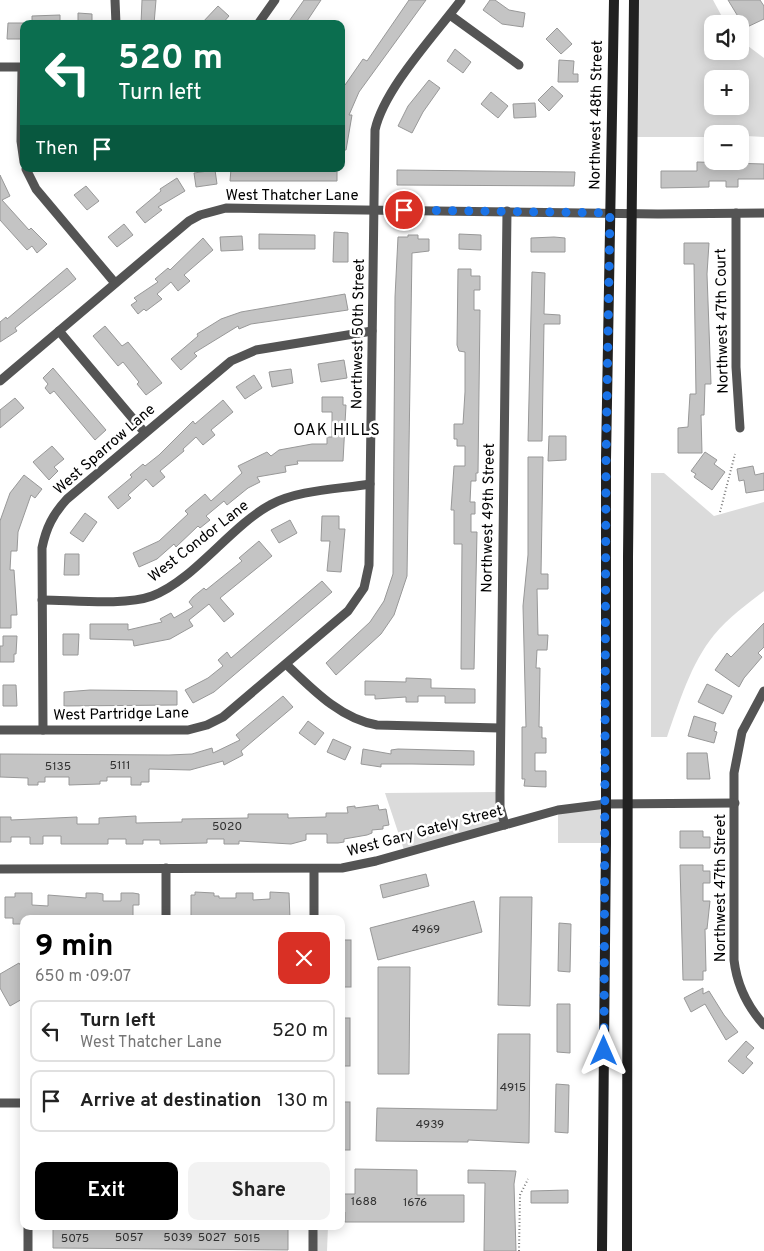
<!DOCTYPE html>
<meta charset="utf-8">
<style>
:root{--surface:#fff;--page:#f2f2f2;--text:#222;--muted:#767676;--line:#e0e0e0;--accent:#000}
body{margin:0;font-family:Overpass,sans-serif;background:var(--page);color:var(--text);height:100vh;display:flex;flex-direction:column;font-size:19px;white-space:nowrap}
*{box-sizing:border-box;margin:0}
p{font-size:16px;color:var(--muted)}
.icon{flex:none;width:28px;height:28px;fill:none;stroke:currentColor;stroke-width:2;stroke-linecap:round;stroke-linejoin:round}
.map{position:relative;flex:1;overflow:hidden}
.panel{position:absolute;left:20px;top:915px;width:325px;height:315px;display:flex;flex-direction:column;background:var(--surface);border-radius:10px;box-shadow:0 2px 12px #0003}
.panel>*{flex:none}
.top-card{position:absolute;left:20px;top:20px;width:325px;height:152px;border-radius:10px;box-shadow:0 2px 12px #0003;background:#0b6e4f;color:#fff;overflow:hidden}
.buttons{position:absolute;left:704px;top:15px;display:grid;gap:10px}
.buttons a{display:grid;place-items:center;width:45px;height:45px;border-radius:10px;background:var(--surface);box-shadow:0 2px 12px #0003;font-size:25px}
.pin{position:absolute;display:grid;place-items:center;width:42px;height:42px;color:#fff;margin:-21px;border:2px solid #fff;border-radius:50%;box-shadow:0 1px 5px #0007}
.me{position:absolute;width:55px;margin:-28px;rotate:0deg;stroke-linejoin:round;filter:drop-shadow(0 0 4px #0008)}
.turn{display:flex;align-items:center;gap:18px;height:105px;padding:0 15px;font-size:22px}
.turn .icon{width:65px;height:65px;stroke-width:2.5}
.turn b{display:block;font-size:35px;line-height:42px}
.then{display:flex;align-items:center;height:48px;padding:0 15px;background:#0003;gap:10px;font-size:19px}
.round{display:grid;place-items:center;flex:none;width:52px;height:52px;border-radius:10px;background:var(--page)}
.headline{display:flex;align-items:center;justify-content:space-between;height:85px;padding:0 15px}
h1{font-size:30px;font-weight:700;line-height:38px;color:var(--accent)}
.action{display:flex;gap:10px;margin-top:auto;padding:10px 15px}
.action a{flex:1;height:58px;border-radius:10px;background:var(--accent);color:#fff;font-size:20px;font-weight:700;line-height:58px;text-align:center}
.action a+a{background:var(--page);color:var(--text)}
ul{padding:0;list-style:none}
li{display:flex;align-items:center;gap:15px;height:62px;margin:0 10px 8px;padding:0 5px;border:2px solid var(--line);border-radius:10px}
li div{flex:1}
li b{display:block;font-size:19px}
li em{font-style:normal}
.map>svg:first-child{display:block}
.green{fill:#dbdbdb;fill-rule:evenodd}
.building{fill:#c4c4c4;stroke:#989898}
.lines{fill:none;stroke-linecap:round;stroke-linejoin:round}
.path{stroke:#767676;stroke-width:2;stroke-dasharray:1 2.5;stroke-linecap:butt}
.minor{stroke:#545454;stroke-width:9}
.secondary{stroke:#212121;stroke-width:10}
.route{stroke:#1a73e8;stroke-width:9;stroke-dasharray:0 16.2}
.labels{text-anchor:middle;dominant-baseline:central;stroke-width:5;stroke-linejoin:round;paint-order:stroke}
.number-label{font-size:12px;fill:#313131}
.street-label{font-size:15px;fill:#000;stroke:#fff}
.neighbourhood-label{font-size:16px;letter-spacing:1px;fill:#000;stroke:#fff}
</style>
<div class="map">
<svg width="764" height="1251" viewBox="0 0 764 1251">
<rect width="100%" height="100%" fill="#fff"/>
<g class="green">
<path d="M634,0H713L726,24H712V51H740V40L764,58V137L712,134V137H632ZM712,79H740V106H712Z"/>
<path d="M651,473H664L714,516L764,502V591C747,604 728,618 714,635C691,663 679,703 667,737H651Z"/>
<path d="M500,792L505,825L405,853L385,793Z"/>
<path d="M606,804V843H558V810Z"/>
<path d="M313,1226H328L327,1251H313Z"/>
</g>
<g class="building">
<path d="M142,0H156L154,24H141Z"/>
<path d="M304,0H321L305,24H287Z"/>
<path d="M409,0H426L359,92L349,115H352L346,150H341V83L345,85L363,59L367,61Z"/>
<path d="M490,0H495L509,10L525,13L523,27L502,24L483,10Z"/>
<path d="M728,0H760L764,6V19L745,28Z"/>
<path d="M218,6L229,16L222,24H201Z"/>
<path d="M78,13L92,14V24H78Z"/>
<path d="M60,15V24H32V16Z"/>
<path d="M8,23H24V39H7Z"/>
<path d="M557,28L572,44L561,54L546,39Z"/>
<path d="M455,49L471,62L463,73L447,61Z"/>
<path d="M559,60L574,61L573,74H578V82H558Z"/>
<path d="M429,80L440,88L423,112L412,133L398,126L408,106Z"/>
<path d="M552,86L563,96L549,111L538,100Z"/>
<path d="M491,92L508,106L498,118L481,104Z"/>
<path d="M535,103L536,117L514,118L513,104Z"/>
<path d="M697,162L764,164V179H738V187H726V181H709V187L661,188V171H697Z"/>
<path d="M231,169H337V181H230Z"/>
<path d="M215,170L217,184L196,187L194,173Z"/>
<path d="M397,170L575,172L574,186L397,185Z"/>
<path d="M0,175L10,196L2,200L29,230L31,228L47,244L37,253L32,246L27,250L0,220Z"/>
<path d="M177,178L185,191L158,207L162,210L145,223L136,212L161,191L160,189Z"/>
<path d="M86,186L99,201L87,210L74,195Z"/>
<path d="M124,224L133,235L117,247L108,237Z"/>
<path d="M334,232L348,233V262H333Z"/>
<path d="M259,234L315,235V249H259Z"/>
<path d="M459,234L481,235V250L459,249Z"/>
<path d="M408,235H418V239H429V251L412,253L407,576L394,615L381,634L336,675L326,663L370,622L384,601L393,574L395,297L398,237H408Z"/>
<path d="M242,236L243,250L221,251L220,237Z"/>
<path d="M554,237L565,238V252H531V238Z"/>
<path d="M203,238L213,250L184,275L190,281L178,291L171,282L157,294L162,299L146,311L144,309L138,314L131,305L137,301L134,298L158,282L155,279L168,268L170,270Z"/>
<path d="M684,243H709L707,274L711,384H705L704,415H701L702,453H678V428L688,427L690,394H696L694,264H684Z"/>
<path d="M67,268L76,279L15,328L17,331L0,342V322L6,317L7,319Z"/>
<path d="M458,269H471V276H480V290H474V310H480L478,473H476V481H471L470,502H475V514H471V532H477L474,669H461L462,544H454V510H451L454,466H465V446H457V439H454V424H463L465,392V352L459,351L457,345Z"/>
<path d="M532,272L545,273L544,314L560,315V324H544L542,441H528Z"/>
<path d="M345,294L348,310L251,324L239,329L238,326L194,353L197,356L181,370L171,359L198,336L197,334L221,319L241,312Z"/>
<path d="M105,326L122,346L128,342L162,383L146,395L137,384L139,382L123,362L118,366L93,336Z"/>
<path d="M344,360L347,378L321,382L318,364Z"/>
<path d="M53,368L106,430L95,440L54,391L50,394L45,388L48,384L43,378Z"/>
<path d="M291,369L293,383L272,387L269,372Z"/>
<path d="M254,375L262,388L245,399L236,387Z"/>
<path d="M322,397H343V405H346L343,461H297L298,464L285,466L286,472L257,477L260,482L248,488L227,505L224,501L206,516L210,520L200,528L198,526L176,547L174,544L157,559L139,567L133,553L159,541L188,514L185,511L205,494L211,501L242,473L238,466L267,452L271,456L279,450L312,444H327V437H332V412H322Z"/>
<path d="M15,398L24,408L0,428V410Z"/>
<path d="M223,400L233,412L211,430L215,435L203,445L196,437L183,449L184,451L160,471L165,477L153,487L146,479L128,495L131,498L118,509L108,497L132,477L130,475L143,464L145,466L159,455L193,421L195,424Z"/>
<path d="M549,436H566V460L548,461Z"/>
<path d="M52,446L64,459L54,467L58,471L49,480L33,462Z"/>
<path d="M705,452L717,460L714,464L725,472L712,490L694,477L696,474L691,471Z"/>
<path d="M528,457H543L541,574H548V589H537L538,635H548L547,650H537L536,668H540L539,727H542V738H546V753H535V771H546V787L524,786L525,779H522V727H526L523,606L528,555Z"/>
<path d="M753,466L755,475L764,473V490L746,493L744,480L739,481L737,469Z"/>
<path d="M24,475L42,489L35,498L31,495L18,532L17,551H11L10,570H14L17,615H11V628H0V521L10,493Z"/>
<path d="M85,513L97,522L83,542L70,533Z"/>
<path d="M322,516H339V529H345L341,572L327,571L330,541H321Z"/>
<path d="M290,520L297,533L279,543L271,530Z"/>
<path d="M259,541L272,556L220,598L234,614L224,622L209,604L189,620L193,626L170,639L134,646L133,640L90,639V624H128V630L162,622L160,619L171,613L174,618L193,607L189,602L193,597L204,588L206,590L242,561L239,558Z"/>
<path d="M65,554H79V575H64Z"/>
<path d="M322,581L332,592L214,692L193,703L185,690L208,678L223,666L218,660L227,652L231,658Z"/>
<path d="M764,623V647L758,653L762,657L744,678L739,687L715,670L727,653L731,657Z"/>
<path d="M63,634H79L78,655H63Z"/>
<path d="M3,636H17L16,654H14V662H0V646H3Z"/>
<path d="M406,678L431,679V688L475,689V703H445V696H418V702H406V697L375,699V695H365V681L406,682Z"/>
<path d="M707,684L732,696L723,714L698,702Z"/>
<path d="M3,685H16L17,706H3Z"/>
<path d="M90,690L177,691V705L64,706V692Z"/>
<path d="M283,696L293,707L241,751L243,755L224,765L223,761L190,770L149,769V782H141V785H131V777H107V781H100V784L69,785V777H45V782H38V785H28V778L0,777V754L169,755L192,754L212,748L213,753L240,740L236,735Z"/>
<path d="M694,716L716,723L714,731L717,732L714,743L688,736Z"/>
<path d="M308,721L324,733L315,745L299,733Z"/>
<path d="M333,739L351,747L345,760L327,752Z"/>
<path d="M363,749L391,754V750L398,749L474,751V765L412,764H381V767L361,764Z"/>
<path d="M687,753H707L710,779H687Z"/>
<path d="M378,805L379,810L386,809L389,825L383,826V829L372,830V833L367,835L344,839V842L338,843H327V834H306V840L291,844L239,841V844H224V839H207V843L160,844V840H143V844H126V839H108V844H61V836H43V844H30V837H11V842H0V817H11V820L77,817V824H99V818L136,816V823L182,822V819L248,818V814H288V818L326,817V813H348L347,807L355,806V808Z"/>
<path d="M680,831H703V837H710V848H680Z"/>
<path d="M680,865H703V871H710V883H703V901H710L707,929H705L706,971H703V980H683Z"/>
<path d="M426,874L429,886L383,898L380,885Z"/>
<path d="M195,892L214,893V896H219V898H236V893H253V900L270,899V892L289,893L290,919L191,918V895H195Z"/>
<path d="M15,893H32V905L48,906V895L86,898V893H97L103,894V901H121V893H133L139,894V905H133V918L24,919L22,924H13V918H5V897H15Z"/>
<path d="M500,897H532L530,1006L498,1005Z"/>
<path d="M474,901L482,932L378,960L370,928Z"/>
<path d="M559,923L571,924L570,972L558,971Z"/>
<rect x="341" y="940" width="10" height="47"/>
<path d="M19,963L24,971V998L10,1006L0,988V974Z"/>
<path d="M378,967H410L409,1074H378Z"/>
<path d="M703,988V994L709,991L724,1015L738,1032L726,1040L705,1004L691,1012L684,998Z"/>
<path d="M557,1004H570V1053L557,1052Z"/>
<rect x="341" y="1018" width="9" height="48"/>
<path d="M498,1034H530L529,1143L468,1140V1142L376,1141L377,1108L497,1110Z"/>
<path d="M746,1041L754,1048L746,1057L753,1063L743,1074L728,1061Z"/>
<path d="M556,1084L569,1085L568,1133L555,1132Z"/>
<rect x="341" y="1102" width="9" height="48"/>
<path d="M355,1169L417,1170V1195H464V1222H345V1212H342V1194H355Z"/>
<path d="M468,1170L516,1171L514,1184L516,1251H484L485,1183H468Z"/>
<path d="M568,1190V1203H531V1191Z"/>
<path d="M53,1226H288V1250L53,1248Z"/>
</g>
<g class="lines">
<g class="path">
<path d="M720,512L735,454"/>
<path d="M519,1251L520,1195L528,1179"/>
</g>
<g class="minor">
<path d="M115,0L116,24"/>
<path d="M450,15L519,65"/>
<path d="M258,24L275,0"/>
<path d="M0,67H24"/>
<path d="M22,67L21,141L24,162"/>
<path d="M26,169L36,189L115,283"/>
<path d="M736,213V367L740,428"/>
<path d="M59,331L145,433"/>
<path d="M0,381L189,221L200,215L226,208L658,214L764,213"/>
<path d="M42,600C72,600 125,606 152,596C193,581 231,526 270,505C296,490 340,489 370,484"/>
<path d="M287,665C313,690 341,719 377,725L500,728"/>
<path d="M764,691L742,732L734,773V960C737,986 747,1006 764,1025"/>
<path d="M0,730H188L207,725L223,717L348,611L364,588L369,565L375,130C384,89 434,36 461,0"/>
<path d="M43,730L42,548C46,528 53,514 67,499L231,361L256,350L372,331"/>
<path d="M505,825L500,807V792L507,211"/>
<path d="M166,868V919"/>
<path d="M0,869L342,868L376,861L558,810L606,804L735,803"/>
<path d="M314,919V869"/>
<path d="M0,1103H24"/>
<path d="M313,1226V1251"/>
<path d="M28,1251V1226"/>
</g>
<g class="secondary">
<path d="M602,1251L606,843V459L614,0"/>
<path d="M627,1251L628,557L634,0"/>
</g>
</g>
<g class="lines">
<path class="route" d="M404,210L610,213L606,459L604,1051"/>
</g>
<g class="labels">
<g class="number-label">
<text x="120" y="766">5111</text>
<text x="58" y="767">5135</text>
<text x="227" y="827">5020</text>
<text x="426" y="930">4969</text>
<text x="513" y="1088">4915</text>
<text x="430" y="1125">4939</text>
<text x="364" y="1202">1688</text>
<text x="415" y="1203">1676</text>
<text x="129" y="1238">5057</text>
<text x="178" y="1238">5039</text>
<text x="212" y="1238">5027</text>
<text x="75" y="1239">5075</text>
<text x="247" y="1239">5015</text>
</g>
<g class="street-label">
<text transform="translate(597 115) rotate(-89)">Northwest 48th Street</text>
<text x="292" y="196">West Thatcher Lane</text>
<text transform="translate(723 321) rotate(-91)">Northwest 47th Court</text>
<text transform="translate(359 334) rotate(-89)">Northwest 50th Street</text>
<text transform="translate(105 450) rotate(-41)">West Sparrow Lane</text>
<text transform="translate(489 518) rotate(-89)">Northwest 49th Street</text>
<text transform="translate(199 542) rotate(-38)">West Condor Lane</text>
<text transform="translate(121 715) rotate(-1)">West Partridge Lane</text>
<text transform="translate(425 832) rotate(-15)">West Gary Gately Street</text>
<text transform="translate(721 888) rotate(-90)">Northwest 47th Street</text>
</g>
<g class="neighbourhood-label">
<text x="337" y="431">OAK HILLS</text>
</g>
</g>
</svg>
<div class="buttons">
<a><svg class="icon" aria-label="sound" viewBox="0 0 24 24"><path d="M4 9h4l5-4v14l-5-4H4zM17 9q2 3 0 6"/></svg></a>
<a>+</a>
<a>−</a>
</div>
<div class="pin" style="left:404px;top:210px;background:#d93025"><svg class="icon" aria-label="arrive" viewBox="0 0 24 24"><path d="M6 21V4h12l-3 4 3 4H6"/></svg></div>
<svg class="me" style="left:604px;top:1051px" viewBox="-20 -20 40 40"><path d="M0-17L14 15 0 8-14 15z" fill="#1a73e8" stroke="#fff" stroke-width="4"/></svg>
<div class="top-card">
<div class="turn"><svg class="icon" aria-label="left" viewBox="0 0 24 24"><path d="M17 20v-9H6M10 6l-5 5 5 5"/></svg><div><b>520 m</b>Turn left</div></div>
<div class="then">Then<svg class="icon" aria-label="arrive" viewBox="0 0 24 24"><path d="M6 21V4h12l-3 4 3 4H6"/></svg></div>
</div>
<section class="panel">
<div class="headline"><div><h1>9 min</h1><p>650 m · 09:07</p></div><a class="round" style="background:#d93025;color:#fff"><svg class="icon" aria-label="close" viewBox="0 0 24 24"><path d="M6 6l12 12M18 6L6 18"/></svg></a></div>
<ul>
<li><svg class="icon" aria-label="left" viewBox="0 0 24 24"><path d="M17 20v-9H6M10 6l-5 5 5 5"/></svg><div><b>Turn left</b><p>West Thatcher Lane</p></div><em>520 m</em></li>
<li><svg class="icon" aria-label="arrive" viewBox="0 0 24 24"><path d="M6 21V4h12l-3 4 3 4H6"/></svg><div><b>Arrive at destination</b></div><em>130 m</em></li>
</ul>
<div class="action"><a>Exit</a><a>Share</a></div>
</section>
</div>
